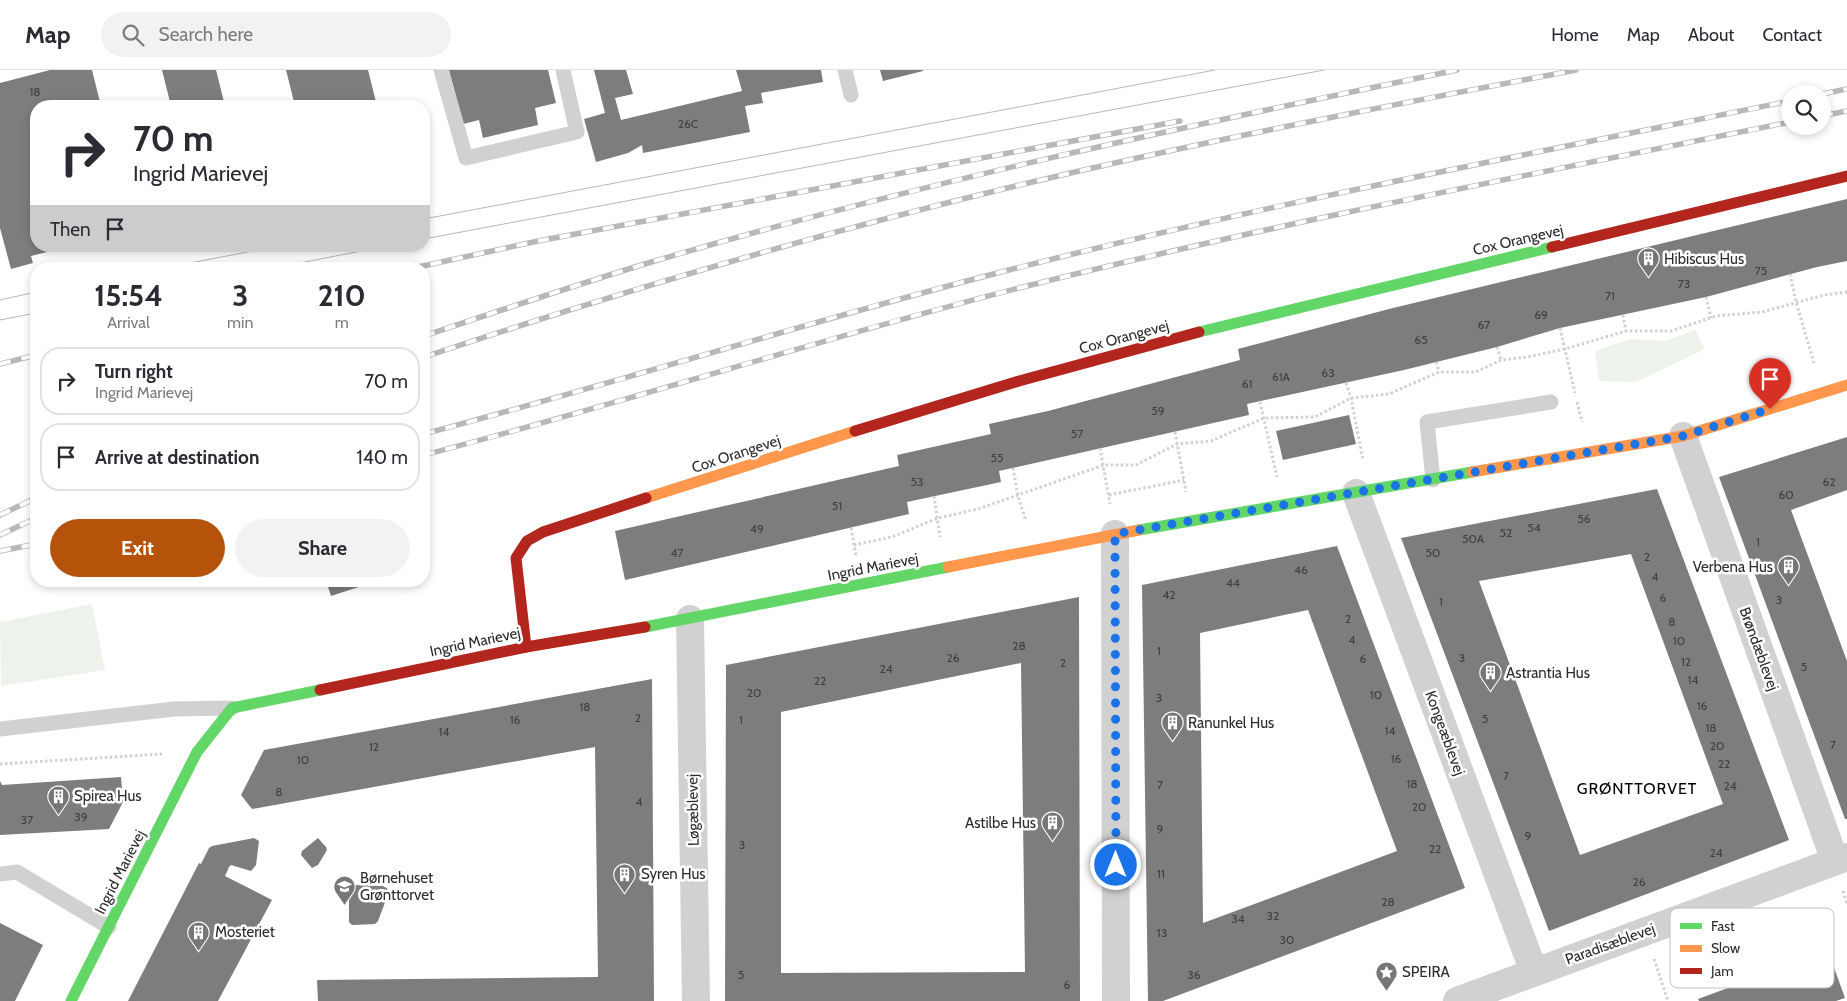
<!DOCTYPE html>
<meta charset="utf-8">
<style>
:root{--surface:#fff;--page:#f2f2f3;--text:#2b2b33;--muted:#7c7c81;--line:#e1e1e2;--accent:#b45309}
body{margin:0;font-family:Cabin,sans-serif;background:var(--page);color:var(--text);height:100vh;display:flex;flex-direction:column;font-size:19px;white-space:nowrap}
*{box-sizing:border-box;margin:0}
p{font-size:16px;color:var(--muted)}
.icon{flex:none;width:28px;height:28px;fill:none;stroke:currentColor;stroke-width:2;stroke-linecap:round;stroke-linejoin:round}
.map{position:relative;flex:1;overflow:hidden}
.details{position:absolute;left:30px;top:192px;width:400px;height:325px;display:flex;flex-direction:column;background:var(--surface);border-radius:20px;box-shadow:0 2px 8px #0003}
.details>*{flex:none}
.banner{position:absolute;left:30px;top:30px;width:400px;height:152px;border-radius:20px;box-shadow:0 2px 8px #0003;background:#fff;color:var(--text);overflow:hidden}
.fabs{position:absolute;left:1781px;top:15px;display:grid;gap:10px}
.fabs a{display:grid;place-items:center;width:50px;height:50px;border-radius:50%;background:var(--surface);box-shadow:0 2px 8px #0003;font-size:25px}
.pin{position:absolute;display:grid;place-items:center;width:42px;height:42px;color:#fff;margin:-51px -21px;border-radius:50% 50% 50% 0;rotate:-45deg;box-shadow:0 0 5px #0007}
.pin .icon{rotate:45deg}
.me{position:absolute;width:55px;margin:-28px;rotate:0deg;stroke-linejoin:round;filter:drop-shadow(0 0 4px #0008)}
.turn{display:flex;align-items:center;gap:18px;height:105px;padding:0 20px;font-size:22px}
.turn .icon{width:65px;height:65px;stroke-width:2.5}
.turn b{display:block;font-size:35px;line-height:42px}
.then{display:flex;align-items:center;height:48px;padding:0 20px;background:#0003;gap:10px;font-size:19px}
.eta{display:flex;justify-content:space-evenly;align-items:center;height:85px;text-align:center}
.eta b{font-size:30px;font-weight:800;line-height:35px}
.action{display:flex;gap:10px;margin-top:auto;padding:10px 20px}
.action a{flex:1;height:58px;border-radius:30px;background:var(--accent);color:#fff;font-size:20px;font-weight:800;line-height:58px;text-align:center}
.action a+a{background:var(--page);color:var(--text)}
ul{padding:0;list-style:none}
li{display:flex;align-items:center;gap:15px;height:68px;margin:0 10px 8px;padding:0 10px;border:2px solid var(--line);border-radius:20px}
li div{flex:1}
li b{display:block;font-size:19px}
li em{font-style:normal}
header{display:flex;align-items:center;gap:30px;box-sizing:border-box;height:70px;padding:0 25px;background:var(--surface);border-bottom:1px solid var(--line)}
header strong{font-size:24px}
nav{display:flex;gap:28px;margin-inline-start:auto;font-size:18px}
.search{width:350px;height:45px;background:var(--page);display:flex;align-items:center;gap:12px;box-sizing:border-box;padding:0 18px;border-radius:28px;color:var(--muted);font-size:19px}
.map>svg:first-child{display:block}
.green{fill:#edf3ea}
.building{fill:#7d7d7d;fill-rule:evenodd}
.lines{fill:none;stroke-linecap:round;stroke-linejoin:round}
.path{stroke:#d1d1d1;stroke-width:3;stroke-dasharray:2.5 2.5;stroke-linecap:butt}
.lane{stroke:#d1d1d1;stroke-width:15}
.street{stroke:#d1d1d1;stroke-width:28}
.fast{stroke:#63d668;stroke-width:11}
.slow{stroke:#ff974d;stroke-width:11}
.jam{stroke:#b3261e;stroke-width:11}
.tram{stroke:#b8b8b8;stroke-width:1}
.rail-casing{stroke:#b8b8b8;stroke-width:5.5}
.rail{stroke:#fff;stroke-width:4;stroke-dasharray:11;stroke-linecap:butt}
.route{stroke:#1a73e8;stroke-width:9;stroke-dasharray:0 16.2}
.labels{text-anchor:middle;dominant-baseline:central;stroke-width:5;stroke-linejoin:round;paint-order:stroke}
.number-label{font-size:12px;fill:#404040}
.street-label{font-size:15px;fill:#2c2c2c;stroke:#fff}
.poi-label{font-size:15px;fill:#2c2c2c;stroke:#fff;text-anchor:start}
.neighbourhood-label{font-size:16px;letter-spacing:1px;fill:#000;stroke:#fff}
.key{fill:#fff;stroke:#c0c0c0;stroke-width:1}
.key-label{font-size:14px;fill:#2c2c2c}
</style>
<header>
<strong>Map</strong>
<div class="search"><svg class="icon" aria-label="search" viewBox="0 0 24 24"><circle cx="10" cy="10" r="6"/><path d="M15 15l6 6"/></svg>Search here</div>
<nav><a>Home</a><a>Map</a><a>About</a><a>Contact</a></nav>
</header>
<div class="map">
<svg width="1847" height="931" viewBox="0 0 1847 931">
<rect width="100%" height="100%" fill="#fff"/>
<g class="green">
<path d="M1695,260L1705,279L1636,312L1599,311L1595,281L1630,269L1664,271Z"/>
<path d="M92,534L105,600L1,616L0,552Z"/>
</g>
<g class="building">
<path d="M50,0H92L101,36H36V176L67,177L31,186L33,193L11,199L0,158V13Z"/>
<path d="M162,0H216L225,36H171Z"/>
<path d="M286,0H368L377,36H295Z"/>
<path d="M449,0H548L556,33L535,38L538,55L483,68L479,50L463,54Z"/>
<path d="M594,0H626L633,24L615,28L621,50L742,21L736,0H821L823,12L761,23L763,33L745,36L750,62L643,83L642,75L628,83L596,92L584,49L605,43Z"/>
<path d="M880,0H923V1L883,11Z"/>
<path d="M1847,129V191L1817,197L1706,227L1560,258L1497,277L1404,300L1247,334L1249,345L999,401L1001,412L907,432L909,444L625,510L615,461L899,396L897,385L991,364L989,354L1048,341L1240,290L1238,279L1389,239Z"/>
<path d="M1349,345L1356,374L1283,390L1276,361Z"/>
<path d="M1847,367V420L1791,440L1847,591V749H1845L1719,407Z"/>
<path d="M1657,419L1789,770L1549,861L1401,468ZM1631,484L1723,734L1580,785L1479,511Z"/>
<path d="M1337,476L1465,818L1163,931H1148L1142,515ZM1308,540L1397,781L1203,853L1200,563Z"/>
<path d="M326,511H373L374,512L331,526Z"/>
<path d="M1079,527L1080,931H725L726,595ZM1021,593L1025,902L781,903V642Z"/>
<path d="M652,609L654,931H318L317,910L598,907L595,677L252,739L241,725L264,680Z"/>
<path d="M121,707L123,732L109,759L0,765V711L2,715Z"/>
<path d="M254,768L259,771L256,795L251,801L231,795L229,797L225,806L272,830L218,931H128L199,793L201,794L209,778L212,776Z"/>
<path d="M318,768L326,777L327,780L318,795L312,798L301,785L302,781Z"/>
<path d="M354,815L383,816L388,819L389,822L378,851L375,854L352,855L349,852V819Z"/>
<path d="M0,853L43,875L15,931H0Z"/>
<path d="M1828,881L1845,928L1836,931H1699L1698,929Z"/>
</g>
<g class="lines">
<g class="path">
<path d="M1790,204L1796,232L1814,293"/>
<path d="M1706,227L1711,248"/>
<path d="M1623,245L1626,261"/>
<path d="M1560,258L1575,323"/>
<path d="M1497,277L1501,290"/>
<path d="M1436,292L1439,302"/>
<path d="M1346,313L1351,328L1363,390"/>
<path d="M1260,332L1277,407"/>
<path d="M1577,332L1582,352"/>
<path d="M1175,362L1186,422"/>
<path d="M1100,378L1110,434"/>
<path d="M1013,398L1018,426L1026,451"/>
<path d="M1109,425L1184,410"/>
<path d="M934,426L940,467"/>
<path d="M851,458L854,475"/>
<path d="M856,485L854,475L892,467L938,448L978,439L1104,395H1136L1177,374L1211,371L1264,348L1315,347L1351,328L1389,324L1439,302H1476L1501,290L1527,287L1565,279L1626,261H1671L1716,246L1762,242L1824,225L1847,222"/>
<path d="M0,694L162,684"/>
<path d="M1843,821L1847,834"/>
<path d="M1654,889L1668,931"/>
</g>
<g class="lane">
<path d="M441,0L466,88L577,62L563,0"/>
<path d="M845,0L851,25"/>
<path d="M1433,410L1427,352L1551,332"/>
<path d="M0,659L174,639L232,638"/>
<path d="M0,804L17,802L109,857"/>
</g>
<g class="street">
<path d="M1683,366L1835,791"/>
<path d="M1356,423L1534,902"/>
<path d="M1115,464L1116,931"/>
<path d="M690,549L696,931"/>
<path d="M1457,931L1847,787"/>
</g>
<g class="fast">
<path d="M1199,262L1552,177"/>
<path d="M1139,460L1472,402"/>
<path d="M645,557L948,497"/>
<path d="M71,931L197,682L232,638L320,620"/>
</g>
<g class="slow">
<path d="M1472,402L1683,366L1847,315"/>
<path d="M646,428L855,361"/>
<path d="M948,497L1139,460"/>
</g>
<g class="jam">
<path d="M1552,177L1847,106"/>
<path d="M855,361L1019,311L1199,262"/>
<path d="M526,577L516,488L527,471L543,462L646,428"/>
<path d="M320,620L526,577L645,557"/>
</g>
<g class="tram">
<path d="M424,149L1215,0"/>
<path d="M424,169L1324,0"/>
<path d="M159,199L279,176"/>
<path d="M269,199L387,176"/>
<path d="M0,230L36,222"/>
<path d="M0,250L36,243"/>
</g>
<defs>
<g id="rail">
<path d="M1822,24L1847,19"/>
<path d="M1822,46L1847,41"/>
<path d="M409,199L538,171L1180,51"/>
<path d="M424,266C498,241 573,216 648,193C914,114 1186,56 1457,0"/>
<path d="M424,287C658,209 896,141 1137,88C1282,56 1429,28 1576,0"/>
<path d="M0,294L36,285"/>
<path d="M424,364C620,312 813,250 1009,200C1267,134 1529,84 1790,31"/>
<path d="M424,385C624,333 822,268 1023,217C1277,153 1534,104 1790,52"/>
<path d="M0,445L36,428"/>
<path d="M0,465L36,448"/>
<path d="M0,481L36,474"/>
</g>
</defs>
<use href="#rail" class="rail-casing"/>
<use href="#rail" class="rail"/>
</g>
<g class="lines">
<path class="route" d="M1116,795L1115,464L1683,366L1770,339"/>
</g>
<defs>
<symbol id="building-pin" viewBox="-11 -11 22 30"><path d="M0 17L-7.5 6A9.5 9.5 0 1 1 7.5 6Z" fill="#767676" stroke="#fff"/><path d="M-4-6H4V6H1V3H-1V6H-4ZM-2.5-4.3h1.7v1.8h-1.7ZM.8-4.3h1.7v1.8H.8ZM-2.5-1h1.7V.8h-1.7ZM.8-1h1.7V.8H.8Z" fill="#fff"/></symbol>
<symbol id="school-pin" viewBox="-11 -11 22 30"><path d="M0 17L-7.5 6A9.5 9.5 0 1 1 7.5 6Z" fill="#767676" stroke="#fff"/><path d="M0-5L7-2L0 1L-7-2ZM-4 1L0 2.5L4 1V4Q0 6-4 4Z" fill="#fff"/></symbol>
<symbol id="sight-pin" viewBox="-11 -11 22 30"><path d="M0 17L-7.5 6A9.5 9.5 0 1 1 7.5 6Z" fill="#767676" stroke="#fff"/><path d="M0-6L1.8-2.2L6-1.7L2.9 1.2L3.7 5.4L0 3.3L-3.7 5.4L-2.9 1.2L-6-1.7L-1.8-2.2Z" fill="#fff"/></symbol>
</defs>
<g fill-rule="evenodd">
<use href="#building-pin" x="1636" y="176" width="25" height="34"/>
<use href="#building-pin" x="1776" y="484" width="25" height="34"/>
<use href="#building-pin" x="1478" y="590" width="25" height="34"/>
<use href="#building-pin" x="1160" y="640" width="25" height="34"/>
<use href="#building-pin" x="46" y="714" width="25" height="34"/>
<use href="#building-pin" x="1040" y="740" width="25" height="34"/>
<use href="#building-pin" x="612" y="792" width="25" height="34"/>
<use href="#school-pin" x="332" y="804" width="25" height="34"/>
<use href="#building-pin" x="186" y="850" width="25" height="34"/>
<use href="#sight-pin" x="1374" y="890" width="25" height="34"/>
</g>
<g class="labels">
<g class="number-label">
<text x="35" y="21">18</text>
<text x="688" y="53">26C</text>
<text x="1761" y="200">75</text>
<text x="1684" y="213">73</text>
<text x="1610" y="225">71</text>
<text x="1541" y="244">69</text>
<text x="1484" y="254">67</text>
<text x="1421" y="269">65</text>
<text x="1328" y="302">63</text>
<text x="1281" y="306">61A</text>
<text x="1247" y="313">61</text>
<text x="1158" y="340">59</text>
<text x="1077" y="363">57</text>
<text x="997" y="387">55</text>
<text x="917" y="411">53</text>
<text x="1829" y="411">62</text>
<text x="1786" y="424">60</text>
<text x="837" y="435">51</text>
<text x="1584" y="448">56</text>
<text x="1534" y="457">54</text>
<text x="757" y="458">49</text>
<text x="1506" y="462">52</text>
<text x="1473" y="468">50A</text>
<text x="1758" y="471">1</text>
<text x="677" y="482">47</text>
<text x="1433" y="482">50</text>
<text x="1647" y="486">2</text>
<text x="1301" y="499">46</text>
<text x="1655" y="506">4</text>
<text x="1233" y="512">44</text>
<text x="1169" y="524">42</text>
<text x="1663" y="527">6</text>
<text x="1779" y="529">3</text>
<text x="1441" y="531">1</text>
<text x="1348" y="548">2</text>
<text x="1672" y="551">8</text>
<text x="1352" y="569">4</text>
<text x="1679" y="570">10</text>
<text x="1019" y="575">28</text>
<text x="1159" y="580">1</text>
<text x="953" y="587">26</text>
<text x="1462" y="587">3</text>
<text x="1363" y="588">6</text>
<text x="1686" y="591">12</text>
<text x="1063" y="592">2</text>
<text x="1804" y="596">5</text>
<text x="886" y="598">24</text>
<text x="1693" y="609">14</text>
<text x="820" y="610">22</text>
<text x="754" y="622">20</text>
<text x="1376" y="624">10</text>
<text x="1159" y="627">3</text>
<text x="1702" y="635">16</text>
<text x="585" y="636">18</text>
<text x="638" y="647">2</text>
<text x="1485" y="648">5</text>
<text x="515" y="649">16</text>
<text x="741" y="649">1</text>
<text x="1711" y="657">18</text>
<text x="1390" y="660">14</text>
<text x="444" y="661">14</text>
<text x="1833" y="674">7</text>
<text x="1717" y="675">20</text>
<text x="374" y="676">12</text>
<text x="1396" y="688">16</text>
<text x="303" y="689">10</text>
<text x="1724" y="693">22</text>
<text x="1506" y="705">7</text>
<text x="1412" y="713">18</text>
<text x="1160" y="714">7</text>
<text x="1730" y="715">24</text>
<text x="279" y="721">8</text>
<text x="639" y="731">4</text>
<text x="1419" y="736">20</text>
<text x="81" y="746">39</text>
<text x="27" y="749">37</text>
<text x="1160" y="758">9</text>
<text x="1528" y="765">9</text>
<text x="742" y="774">3</text>
<text x="1435" y="778">22</text>
<text x="1716" y="782">24</text>
<text x="1161" y="803">11</text>
<text x="1639" y="811">26</text>
<text x="1388" y="831">28</text>
<text x="1273" y="845">32</text>
<text x="1238" y="848">34</text>
<text x="1162" y="862">13</text>
<text x="1287" y="869">30</text>
<text x="741" y="904">5</text>
<text x="1194" y="904">36</text>
<text x="1067" y="914">6</text>
</g>
<g class="street-label">
<text transform="translate(1518 170) rotate(-13)">Cox Orangevej</text>
<text transform="translate(1124 267) rotate(-15)">Cox Orangevej</text>
<text transform="translate(736 384) rotate(-18)">Cox Orangevej</text>
<text transform="translate(873 497) rotate(-11)">Ingrid Marievej</text>
<text transform="translate(475 572) rotate(-12)">Ingrid Marievej</text>
<text transform="translate(1759 579) rotate(70)">Brøndæblevej</text>
<text transform="translate(1445 663) rotate(70)">Kongeæblevej</text>
<text transform="translate(693 740) rotate(-91)">Løgæblevej</text>
<text transform="translate(120 802) rotate(-63)">Ingrid Marievej</text>
<text transform="translate(1610 874) rotate(-20)">Paradisæblevej</text>
</g>
<g class="poi-label">
<text x="1664" y="189">Hibiscus Hus</text>
<text x="1773" y="497" text-anchor="end">Verbena Hus</text>
<text x="1506" y="603">Astrantia Hus</text>
<text x="1188" y="653">Ranunkel Hus</text>
<text x="74" y="726">Spirea Hus</text>
<text x="1036" y="753" text-anchor="end">Astilbe Hus</text>
<text x="641" y="804">Syren Hus</text>
<text x="360" y="808">Børnehuset<tspan x="360" dy="17">Grønttorvet</tspan></text>
<text x="215" y="862">Mosteriet</text>
<text x="1402" y="902">SPEIRA</text>
</g>
<g class="neighbourhood-label">
<text x="1637" y="718">GRØNTTORVET</text>
</g>
</g>
<rect x="1670" y="838" width="164" height="80" rx="8" class="key"/>
<rect x="1680" y="853" width="22" height="6" fill="#63d668"/>
<rect x="1680" y="875" width="22" height="7" fill="#ff974d"/>
<rect x="1680" y="898" width="22" height="6" fill="#b3261e"/>
<g class="key-label">
<text x="1711" y="861">Fast</text>
<text x="1711" y="883">Slow</text>
<text x="1711" y="906">Jam</text>
</g>
</svg>
<div class="fabs">
<a><svg class="icon" aria-label="search" viewBox="0 0 24 24"><circle cx="10" cy="10" r="6"/><path d="M15 15l6 6"/></svg></a>
</div>
<div class="pin" style="left:1770px;top:339px;background:#d93025"><svg class="icon" aria-label="arrive" viewBox="0 0 24 24"><path d="M6 21V4h12l-3 4 3 4H6"/></svg></div>
<svg class="me" style="left:1116px;top:795px" viewBox="-20 -20 40 40"><circle r="17" fill="#1a73e8" stroke="#fff" stroke-width="3"/><path d="M0-11L8 9 0 5-8 9z" fill="#fff"/></svg>
<div class="banner">
<div class="turn"><svg class="icon" aria-label="right" viewBox="0 0 24 24"><path d="M7 20v-9h11M14 6l5 5-5 5"/></svg><div><b>70 m</b>Ingrid Marievej</div></div>
<div class="then">Then<svg class="icon" aria-label="arrive" viewBox="0 0 24 24"><path d="M6 21V4h12l-3 4 3 4H6"/></svg></div>
</div>
<section class="details">
<div class="eta">
<div><b>15:54</b><p>Arrival</p></div>
<div><b>3</b><p>min</p></div>
<div><b>210</b><p>m</p></div>
</div>
<ul>
<li><svg class="icon" aria-label="right" viewBox="0 0 24 24"><path d="M7 20v-9h11M14 6l5 5-5 5"/></svg><div><b>Turn right</b><p>Ingrid Marievej</p></div><em>70 m</em></li>
<li><svg class="icon" aria-label="arrive" viewBox="0 0 24 24"><path d="M6 21V4h12l-3 4 3 4H6"/></svg><div><b>Arrive at destination</b></div><em>140 m</em></li>
</ul>
<div class="action"><a>Exit</a><a>Share</a></div>
</section>
</div>
